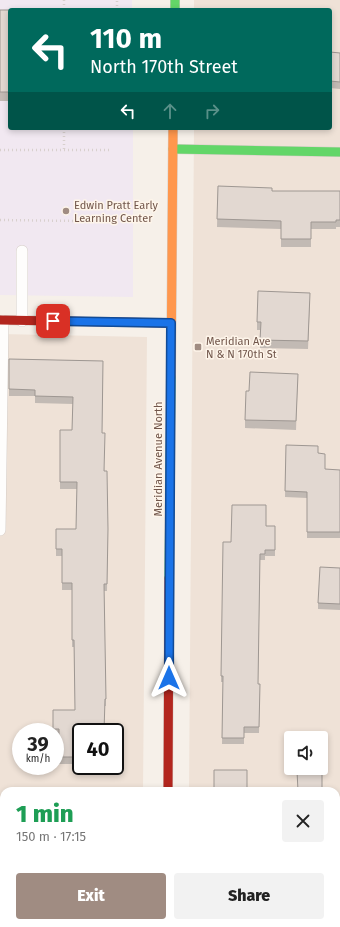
<!DOCTYPE html>
<meta charset="utf-8">
<style>
:root{--surface:#fff;--page:#f2f2f2;--text:#222;--muted:#767676;--accent:#a08c82}
body{margin:0;font-family:"Fira Sans",sans-serif;background:var(--page);color:var(--text);height:100vh;display:flex;flex-direction:column;font-size:15px;white-space:nowrap}
*{box-sizing:border-box;margin:0}
p{font-size:13px;color:var(--muted)}
.icon{flex:none;width:22px;height:22px;fill:none;stroke:currentColor;stroke-width:2;stroke-linecap:round;stroke-linejoin:round}
.map{position:relative;flex:1;overflow:hidden}
.side{position:absolute;left:0px;top:787px;width:340px;height:140px;display:flex;flex-direction:column;background:var(--surface);border-radius:12px 12px 0 0;box-shadow:0 2px 6px #0003}
.side>*{flex:none}
.banner{position:absolute;left:8px;top:8px;width:324px;height:122px;border-radius:4px;box-shadow:0 2px 6px #0003;background:#00695c;color:#fff;overflow:hidden}
.controls{position:absolute;left:284px;top:731px;display:grid;gap:8px}
.controls a{display:grid;place-items:center;width:44px;height:44px;border-radius:4px;background:var(--surface);box-shadow:0 2px 6px #0003;font-size:20px}
.speed{position:absolute;left:12px;top:723px;display:flex;gap:8px;font-size:20px;font-weight:700;text-align:center}
.speed>*{display:grid;place-content:center;width:52px;height:52px;border-radius:50%;background:var(--surface);box-shadow:0 2px 6px #0003;line-height:1}
.speed small{font-size:10px;font-weight:400}
.speed .limit{border:2px solid #111;border-radius:6px;background:#fff;color:#111}
.pin{position:absolute;display:grid;place-items:center;width:34px;height:34px;color:#fff;margin:-17px;border-radius:8px;box-shadow:0 2px 6px #0006}
.me{position:absolute;width:44px;margin:-22px;rotate:0deg;stroke-linejoin:round;filter:drop-shadow(0 0 3px #0008)}
.turn{display:flex;align-items:center;gap:14px;height:84px;padding:0 16px;font-size:18px}
.turn .icon{width:52px;height:52px;stroke-width:2.5}
.turn b{display:block;font-size:28px;line-height:34px}
.lanes{display:flex;align-items:center;height:38px;padding:0 16px;background:#0003;justify-content:center;gap:20px;direction:ltr}
.lanes .off{opacity:.35}
.round{display:grid;place-items:center;flex:none;width:42px;height:42px;border-radius:4px;background:var(--page)}
.head{display:flex;align-items:center;justify-content:space-between;height:68px;padding:0 16px}
h1{font-size:24px;font-weight:800;line-height:30px;color:#1e9e55}
.button{display:flex;gap:8px;margin-top:auto;padding:8px 16px}
.button a{flex:1;height:46px;border-radius:4px;background:var(--accent);color:#fff;font-size:16px;font-weight:800;line-height:46px;text-align:center}
.button a+a{background:var(--page);color:var(--text)}
.map>svg:first-child{display:block}
.residential{fill:#efe2d7;fill-rule:evenodd}
.education{fill:#f1e8f1}
.lines{fill:none;stroke-linecap:round;stroke-linejoin:round}
.lane-casing{stroke:#d4ccc6;stroke-width:12}
.fast-casing{stroke:#d4ccc6;stroke-width:10}
.slow-casing{stroke:#d4ccc6;stroke-width:10}
.jam-casing{stroke:#d4ccc6;stroke-width:10}
.path{stroke:#d8d0cd;stroke-width:2.5;stroke-dasharray:1 3;stroke-linecap:butt}
.lane{stroke:#fefdfc;stroke-width:11}
.fast{stroke:#63d668;stroke-width:9}
.slow{stroke:#ff974d;stroke-width:9}
.jam{stroke:#b3261e;stroke-width:9}
.wall{fill:#c2bab4}
.building{fill:#e2d8d1;stroke:#9e9792}
.route-casing{stroke:#114b97;stroke-width:10}
.route{stroke:#1a73e8;stroke-width:7}
.poi-dot{fill:#a08c82;stroke:#fef5ea;stroke-width:1.5}
.labels{text-anchor:middle;dominant-baseline:central;stroke-width:3;stroke-linejoin:round;paint-order:stroke}
.poi-label{font-size:11px;fill:#71564b;stroke:#fef5ea;text-anchor:start}
.street-label{font-size:11px;fill:#71564b;stroke:#fef5ea}
</style>
<div class="map">
<svg width="340" height="927" viewBox="0 0 340 927">
<rect width="100%" height="100%" fill="#f6f0e9"/>
<g class="residential">
<path d="M194,0H340V927H188V923H336V791H189L194,128H330V10H194ZM291,738H321V768H291Z"/>
<path d="M0,334L147,337L143,791H4V923H142V927H0ZM21,732H55V766H21ZM81,732H115V766H81Z"/>
</g>
<path class="education" d="M0,0H132V10H10V128H133V297L0,295Z"/>
<g class="lines">
<defs>
<g id="lane">
<path d="M22,251V321"/>
<path d="M0,530L3,321"/>
</g>
<g id="fast">
<path d="M175,0V10"/>
<path d="M173,149L340,152"/>
<path d="M169,578L171,377"/>
<path d="M168,923V927"/>
</g>
<path id="slow" d="M171,377L173,128"/>
<g id="jam">
<path d="M0,320L171,323"/>
<path d="M168,791L169,578"/>
</g>
</defs>
<use href="#lane" class="lane-casing"/>
<use href="#fast" class="fast-casing"/>
<use href="#slow" class="slow-casing"/>
<use href="#jam" class="jam-casing"/>
<g class="path">
<path d="M64,0V10"/>
<path d="M117,10V0"/>
<path d="M64,128V150"/>
<path d="M0,150H111"/>
<path d="M0,220L80,221"/>
</g>
<use href="#lane" class="lane"/>
<use href="#fast" class="fast"/>
<use href="#slow" class="slow"/>
<use href="#jam" class="jam"/>
</g>
<g class="wall">
<rect x="0" y="10" width="10" height="91"/>
<path d="M330,52L340,53V89L330,88Z"/>
<path d="M218,186L272,191H340V227H336V229H311V247H281V229L217,227Z"/>
<path d="M310,301L308,349L260,348V330H257V322Z"/>
<path d="M9,359L103,361L102,433L108,529L107,591H104L106,706H105L81,732V764H59V736H55V732H53V710H75L74,647H72V590H62V556H56V529H76L77,489H60V430H72L73,404L35,403V396H9Z"/>
<path d="M298,374L296,430L245,428V420L249,391Z"/>
<path d="M286,445L318,453L325,469L340,470V538H307V498L285,497Z"/>
<path d="M266,526H275V556H265V560H260L258,684H260L259,733H244V744H222L223,682H221V676L231,542Z"/>
<path d="M340,568V610L318,609V603Z"/>
<rect x="0" y="869" width="4" height="44"/>
</g>
<g class="building">
<path d="M0,10H23H10V92H0Z"/>
<path d="M330,52L340,53V82L330,81Z"/>
<path d="M218,186L272,188V191H340V220H336V222H311V239H281V221L217,219Z"/>
<path d="M258,291L310,293L308,341L260,340L261,322H257Z"/>
<path d="M9,359L103,361L102,433H105L104,471H107L108,529L107,584H104L106,699H105L104,732H81V757H59V729H53V710H75L74,640H72V583H62V549H56V529H76L77,482H60V430H72L73,397L35,396V390L9,389Z"/>
<path d="M250,372L298,374L296,421L245,420L246,391H249Z"/>
<path d="M286,445L318,446V453L325,454V469L340,470V532H307V492L285,491Z"/>
<path d="M232,505H266V526H275V550H265V554H260L258,684H260L259,727H244V738H222L223,676H221L223,542H231Z"/>
<path d="M320,567L340,568V604L318,603Z"/>
<path d="M214,770H247V790H266V791H214Z"/>
<path d="M297,771H322V791H298Z"/>
<path d="M0,869H4V906L0,905Z"/>
<path d="M336,907H340V927H217V923H336Z"/>
</g>
<g class="lines">
<defs>
<path id="route" d="M53,321L171,323L169,678"/>
</defs>
<use href="#route" class="route-casing"/>
<use href="#route" class="route"/>
</g>
<g class="poi-dot">
<circle cx="66" cy="211" r="4"/>
<rect x="194" y="343" width="8" height="8" rx="2"/>
</g>
<g class="labels">
<g class="poi-label">
<text x="74" y="205">Edwin Pratt Early<tspan x="74" dy="13">Learning Center</tspan></text>
<text x="206" y="341">Meridian Ave<tspan x="206" dy="13">N &amp; N 170th St</tspan></text>
</g>
<g class="street-label">
<text transform="translate(158 459) rotate(-90)">Meridian Avenue North</text>
</g>
</g>
</svg>
<div class="controls">
<a><svg class="icon" aria-label="sound" viewBox="0 0 24 24"><path d="M4 9h4l5-4v14l-5-4H4zM17 9q2 3 0 6"/></svg></a>
</div>
<div class="speed"><div>39<small>km/h</small></div><div class="limit">40</div></div>
<div class="pin" style="left:53px;top:321px;background:#d93025"><svg class="icon" aria-label="arrive" viewBox="0 0 24 24"><path d="M6 21V4h12l-3 4 3 4H6"/></svg></div>
<svg class="me" style="left:169px;top:678px" viewBox="-20 -20 40 40"><path d="M0-17L14 15 0 8-14 15z" fill="#1a73e8" stroke="#fff" stroke-width="4"/></svg>
<div class="banner">
<div class="turn"><svg class="icon" aria-label="left" viewBox="0 0 24 24"><path d="M17 20v-9H6M10 6l-5 5 5 5"/></svg><div><b>110 m</b>North 170th Street</div></div>
<div class="lanes"><svg class="icon" aria-label="left" viewBox="0 0 24 24"><path d="M17 20v-9H6M10 6l-5 5 5 5"/></svg><svg class="icon off" aria-label="ahead" viewBox="0 0 24 24"><path d="M12 20V5M6 11l6-6 6 6"/></svg><svg class="icon off" aria-label="right" viewBox="0 0 24 24"><path d="M7 20v-9h11M14 6l5 5-5 5"/></svg></div>
</div>
<section class="side">
<div class="head"><div><h1>1 min</h1><p>150 m · 17:15</p></div><a class="round"><svg class="icon" aria-label="close" viewBox="0 0 24 24"><path d="M6 6l12 12M18 6L6 18"/></svg></a></div>
<div class="button"><a>Exit</a><a>Share</a></div>
</section>
</div>
